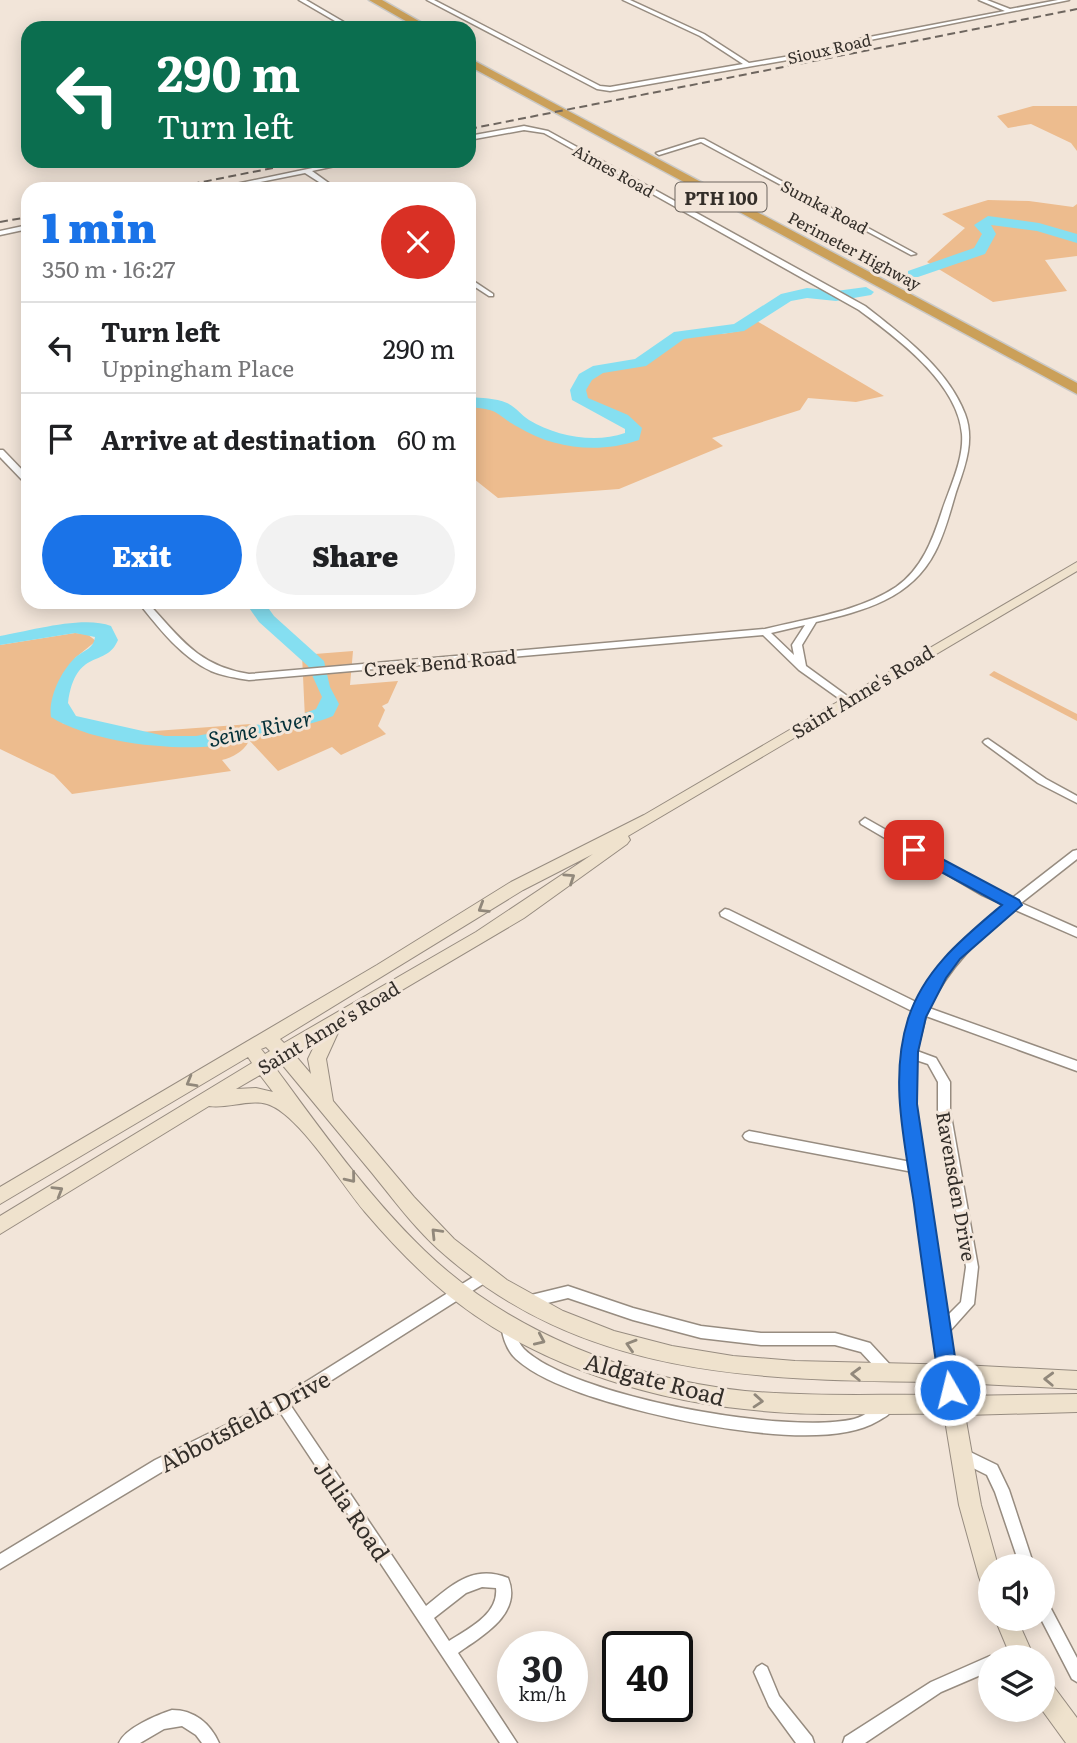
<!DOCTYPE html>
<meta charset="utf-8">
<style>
:root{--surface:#fff;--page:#f2f2f2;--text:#202124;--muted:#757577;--line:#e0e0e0;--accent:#1a73e8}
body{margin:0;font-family:Literata,serif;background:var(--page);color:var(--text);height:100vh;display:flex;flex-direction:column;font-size:26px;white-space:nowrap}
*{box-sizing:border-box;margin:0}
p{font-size:23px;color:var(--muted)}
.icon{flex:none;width:38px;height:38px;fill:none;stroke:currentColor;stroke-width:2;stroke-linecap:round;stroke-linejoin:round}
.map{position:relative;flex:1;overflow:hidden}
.drawer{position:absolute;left:21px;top:182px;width:455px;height:427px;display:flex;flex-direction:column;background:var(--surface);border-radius:21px;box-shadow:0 4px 18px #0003}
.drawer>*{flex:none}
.top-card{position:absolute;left:21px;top:21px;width:455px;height:147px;border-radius:21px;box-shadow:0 4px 18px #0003;background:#0b6e4f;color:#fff;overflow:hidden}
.tools{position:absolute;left:978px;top:1554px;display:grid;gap:14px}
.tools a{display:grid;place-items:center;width:77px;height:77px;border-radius:50%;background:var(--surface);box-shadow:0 4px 18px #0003;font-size:35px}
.speed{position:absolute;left:497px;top:1631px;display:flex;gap:14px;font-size:35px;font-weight:700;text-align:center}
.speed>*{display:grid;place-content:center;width:91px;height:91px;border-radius:50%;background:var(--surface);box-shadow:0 4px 18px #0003;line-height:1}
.speed small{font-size:18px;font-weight:400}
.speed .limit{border:4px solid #111;border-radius:10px;background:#fff;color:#111}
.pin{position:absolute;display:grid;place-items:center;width:60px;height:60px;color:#fff;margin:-30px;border-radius:14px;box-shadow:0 4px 10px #0006}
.me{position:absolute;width:77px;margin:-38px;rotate:352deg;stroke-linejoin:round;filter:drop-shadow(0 0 5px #0008)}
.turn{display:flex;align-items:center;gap:24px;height:147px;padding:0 21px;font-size:32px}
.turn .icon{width:91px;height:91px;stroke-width:2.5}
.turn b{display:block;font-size:49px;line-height:60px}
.round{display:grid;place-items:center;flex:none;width:74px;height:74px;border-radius:37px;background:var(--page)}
.overview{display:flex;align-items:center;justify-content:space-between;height:119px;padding:0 21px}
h1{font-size:42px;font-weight:800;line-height:52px;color:var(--accent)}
.cta{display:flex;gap:14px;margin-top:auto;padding:14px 21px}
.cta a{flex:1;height:80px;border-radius:42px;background:var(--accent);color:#fff;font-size:28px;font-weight:800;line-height:80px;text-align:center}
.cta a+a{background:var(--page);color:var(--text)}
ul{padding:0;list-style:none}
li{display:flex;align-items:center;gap:21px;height:91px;padding:0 21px;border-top:2px solid var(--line)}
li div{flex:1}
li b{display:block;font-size:26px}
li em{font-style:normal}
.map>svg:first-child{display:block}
.green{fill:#edbc8e}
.water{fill:#85dff1}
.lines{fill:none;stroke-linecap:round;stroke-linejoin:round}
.river{fill:#85dff1;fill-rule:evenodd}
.street-casing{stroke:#978c80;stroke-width:3}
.secondary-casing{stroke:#978c80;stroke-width:2}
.highway-casing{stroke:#cac9c7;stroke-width:3}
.street{fill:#fff;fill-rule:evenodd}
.secondary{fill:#efe2cd;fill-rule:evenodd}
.highway{fill:#cba059;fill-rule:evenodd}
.rail{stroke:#6e665f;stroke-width:2;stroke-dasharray:8 4.5;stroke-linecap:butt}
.oneway{stroke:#91887b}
.route{fill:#1a73e8;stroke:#114b97;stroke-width:2}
.labels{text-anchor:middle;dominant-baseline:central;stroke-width:6;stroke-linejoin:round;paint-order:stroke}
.far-street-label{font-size:16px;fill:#332e29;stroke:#f2e5d9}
.shield{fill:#f2e5d9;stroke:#6c655e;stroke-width:2}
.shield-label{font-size:18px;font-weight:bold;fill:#332e29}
.street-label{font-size:19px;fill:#332e29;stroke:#f2e5d9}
.water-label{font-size:21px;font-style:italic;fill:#033038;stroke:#f2e5d9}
.near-street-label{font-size:23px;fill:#332e29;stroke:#f2e5d9}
</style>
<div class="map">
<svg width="1077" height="1743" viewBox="0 0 1077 1743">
<rect width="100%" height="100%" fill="#f2e5d9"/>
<g class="green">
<path d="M1033,106H1077V151L1071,143L1031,124L1008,128L997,116Z"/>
<path d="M988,200L1029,201L1073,207L1077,204V256L1045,260L1067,291L993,302L927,262L965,228L942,214Z"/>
<path d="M755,320L884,396L856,402L808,398L800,410L712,438L723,446L619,489L498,498L469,475V400C494,401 502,414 523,424C548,435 618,460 636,430L630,424L580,401L578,388L592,371L645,359L673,338L696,332L722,334L740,331Z"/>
<path d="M75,633L87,634L96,641L75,658L62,723L100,735L251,724L249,735L305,719L302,655L353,651L350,685L398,681L388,703L382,706L385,710L378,726L386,734L341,755L332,747L278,771L249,740C246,750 232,758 222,760L231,771L72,794L54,775L0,749V645Z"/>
<path d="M994,671L1077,714V721L989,675Z"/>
</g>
<path class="water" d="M245,602H264L274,616L324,661L330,687L339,704L333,716C309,726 285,729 260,734C241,737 222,746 202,747C158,749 89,741 51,717C48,697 62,669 77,656C85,650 94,648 95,637L75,633L0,645V636C29,631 84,615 111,626L118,640C106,669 76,646 68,703L76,716L165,736H196L288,719L316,709L322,697L308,666L259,622Z"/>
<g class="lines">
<g class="river">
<path d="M988,216L1039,223L1077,234V243L1037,231L991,225L996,234L985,254L918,277H908V271L974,248L982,234L974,225Z"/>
<path d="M866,287L874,292L871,295L836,301L807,298L791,301L744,331L684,339L646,366L603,373L592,380L586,390L588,398L628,415L642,428L639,440C599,454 554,449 518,427C493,413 502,410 469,407V397C482,398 495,398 507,403C516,407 521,415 529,420C556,436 594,444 625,433V429L572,400L570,390L579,374L593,366L635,359L674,332L734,324L781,294L807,288L836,291Z"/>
</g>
<defs>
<g id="street">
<path d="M299,0H306L354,28H347Z"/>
<path d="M427,0H434L600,86L610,87L743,64L700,36L623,0H630L704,34L749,63L832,49L859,39L1005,11L979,0H987L1010,9L1058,0H1069L860,42L833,52L610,91L597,89Z"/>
<path d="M524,126L548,131L865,306C902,335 948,369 965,414C975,440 965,467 956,492C950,512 945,533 935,552C911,599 863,611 816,622L802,645L806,666L850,698L852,700L850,702H844L799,670L763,635L249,680C236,678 223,676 211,671C181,657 158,627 138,602H147C180,638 198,666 249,674L765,629C809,618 858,612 896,587C922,569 933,539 942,511C950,487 964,459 962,434C958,383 897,338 859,310L544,133L524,130L469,140V136ZM805,625L792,645L794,655L771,633Z"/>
<path d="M700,139H704L916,254L911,255L701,142L659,155L656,153Z"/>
<path d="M346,161H358L312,171L337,189H330L305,173L225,189H212Z"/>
<path d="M28,225V229L0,235V231Z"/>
<path d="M469,278L493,294V296H489L469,283Z"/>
<path d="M0,450H3L28,476V483H25L0,457Z"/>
<path d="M988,739L1046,779L1077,796V803L1038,783L985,744L983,742L985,740Z"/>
<path d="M865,818L990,889L1011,899L1073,851L1077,850V859L1021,903L1077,928V937L1013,909C979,938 949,967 929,1008L1077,1061V1071L926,1016L925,1019L917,1051L936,1058L950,1082V1110L978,1267L974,1304L949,1332L955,1374L953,1378L948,1380L943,1378L941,1374L913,1172L749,1141L745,1139L743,1136L745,1133L749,1131L911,1162L903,1103L905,1055L903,1052L906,1048L916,1013L721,916L720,913L725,909L729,910L920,1004C939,963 970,934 1004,905L982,895L861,824L860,822ZM916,1060L928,1064L938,1082V1110L966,1267L961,1302L946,1317L915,1103Z"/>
<path d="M486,1269L491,1271L492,1275L491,1279L291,1406L426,1606C452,1585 473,1564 508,1578C523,1614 482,1636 458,1653L517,1743H500L280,1412L165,1470L0,1569V1554L155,1460L277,1400ZM482,1587L496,1588C499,1614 468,1629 449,1641L434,1618L466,1593Z"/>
<path d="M568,1286L633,1308L701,1326L761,1333H835L870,1343L894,1369L896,1373L894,1377L889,1379L884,1377L861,1352L835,1345H761L701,1338L633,1320L568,1298L527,1308L522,1306L520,1302L522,1298L527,1296Z"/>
<path d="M508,1318L513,1320C517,1330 516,1341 524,1349C574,1397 787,1435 854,1419C867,1416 875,1405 887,1401L892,1403L894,1407C891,1414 885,1417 878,1421C819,1457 645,1416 581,1393C559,1385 534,1375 516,1359C507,1351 499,1331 503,1320Z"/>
<path d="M962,1448L997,1465L1009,1490L1034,1566H1020L995,1492L987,1475L957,1460L955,1455L957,1450Z"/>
<path d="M1043,1601L1048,1603L1077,1658V1682L1072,1679L1041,1619H1043Z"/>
<path d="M990,1656L992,1657H990V1671L941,1692L865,1743H843L845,1737L931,1682Z"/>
<path d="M762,1664L767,1667L779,1696L812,1737L814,1743H796L769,1706L754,1672L757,1667Z"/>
<path d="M172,1710C194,1710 210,1723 219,1743H202L196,1735L182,1726L164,1729L140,1743H119C125,1728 157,1715 172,1710Z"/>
</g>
<g id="secondary">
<path d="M1077,562V571L628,836L630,840L627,844L524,918L341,1026L326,1059L333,1101L414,1197L454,1239L507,1280L563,1311L614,1331L672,1346L733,1356L795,1361L962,1365L1077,1371V1389L960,1383L962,1396L1077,1394V1412L965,1415L981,1505L998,1566H990V1588L982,1585L979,1577L959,1505L944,1414C878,1413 810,1417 744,1409C639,1398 525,1360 443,1291C414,1267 389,1240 365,1212C342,1185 298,1113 267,1104C248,1099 228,1109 209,1106L0,1234V1216L252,1063L248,1057L0,1204V1187L377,965L511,882L644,815ZM593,854L476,932L284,1043L280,1039L523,890ZM317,1040L308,1059L311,1074L294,1054ZM266,1047L270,1051L265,1054L261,1049ZM280,1062C311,1099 341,1136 372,1173C393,1199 413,1226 438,1249C582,1379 757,1380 939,1382L941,1395C876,1394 810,1397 745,1391C629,1378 510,1333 425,1251C368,1196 321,1130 274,1066ZM260,1075L273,1092L256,1088L236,1089Z"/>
<path d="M995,1619H1017L1034,1657H1011Z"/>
<path d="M1043,1679L1051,1683L1077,1718V1743H1066L1042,1710Z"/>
</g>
<g id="highway">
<path d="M369,0H382L431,28H418Z"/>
<path d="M469,58L1077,383V394L469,66Z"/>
</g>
</defs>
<use href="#street" class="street-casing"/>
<use href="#secondary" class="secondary-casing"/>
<use href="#highway" class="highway-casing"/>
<use href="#street" class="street"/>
<use href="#secondary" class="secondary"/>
<use href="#highway" class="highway"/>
<g class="rail">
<path d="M469,129L1077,9"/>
<path d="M167,189L308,161"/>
<path d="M0,222L28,217"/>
</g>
</g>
<defs><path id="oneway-chevron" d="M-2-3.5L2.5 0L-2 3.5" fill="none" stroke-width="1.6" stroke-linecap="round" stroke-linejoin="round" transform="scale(1.75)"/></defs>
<g class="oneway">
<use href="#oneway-chevron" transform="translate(570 878) rotate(-34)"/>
<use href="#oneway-chevron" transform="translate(483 908) rotate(148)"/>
<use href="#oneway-chevron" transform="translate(191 1082) rotate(150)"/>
<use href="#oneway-chevron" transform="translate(351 1178) rotate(51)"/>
<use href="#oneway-chevron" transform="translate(58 1191) rotate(-31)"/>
<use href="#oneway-chevron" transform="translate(436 1233) rotate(-134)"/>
<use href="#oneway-chevron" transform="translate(540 1340) rotate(24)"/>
<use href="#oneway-chevron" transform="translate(631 1345) rotate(-163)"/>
<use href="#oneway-chevron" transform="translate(856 1374) rotate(-178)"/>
<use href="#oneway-chevron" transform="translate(1049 1379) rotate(-178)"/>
<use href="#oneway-chevron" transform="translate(758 1401) rotate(4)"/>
</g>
<path class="route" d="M914,844L1019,900L1022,905L960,959L946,978L926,1017L918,1052L917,1104L960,1390L957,1397L950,1399L943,1397L940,1390C931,1328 922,1266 914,1204C905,1144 889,1079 908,1019C924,969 963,938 1002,905L908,854V846Z"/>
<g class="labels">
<g class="far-street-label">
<text transform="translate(829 48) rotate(-13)">Sioux Road</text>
<text transform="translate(614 170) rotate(29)">Aimes Road</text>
<text transform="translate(825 206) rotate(28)">Sumka Road</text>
<text transform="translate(855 250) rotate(28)">Perimeter Highway</text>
</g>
<rect class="shield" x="675.5" y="182.5" width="91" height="29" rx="5"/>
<g class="shield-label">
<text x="721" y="197">PTH 100</text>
</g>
<g class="street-label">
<text transform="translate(440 662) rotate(-5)">Creek Bend Road</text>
<text transform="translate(862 691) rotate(-31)">Saint Anne's Road</text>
<text transform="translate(328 1027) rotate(-31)">Saint Anne's Road</text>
<text transform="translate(957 1186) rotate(80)">Ravensden Drive</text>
</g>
<g class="water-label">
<text transform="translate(260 727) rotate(-12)">Seine River</text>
</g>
<g class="near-street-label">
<text transform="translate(655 1378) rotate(15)">Aldgate Road</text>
<text transform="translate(244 1420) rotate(-28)">Abbotsfield Drive</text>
<text transform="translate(353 1510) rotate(56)">Julia Road</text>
</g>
</g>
</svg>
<div class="tools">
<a><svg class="icon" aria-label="sound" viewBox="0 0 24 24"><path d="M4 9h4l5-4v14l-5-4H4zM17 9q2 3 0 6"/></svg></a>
<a><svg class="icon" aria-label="layers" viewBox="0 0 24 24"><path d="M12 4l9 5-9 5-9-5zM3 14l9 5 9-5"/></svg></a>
</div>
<div class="speed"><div>30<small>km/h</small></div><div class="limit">40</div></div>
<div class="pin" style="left:914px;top:850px;background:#d93025"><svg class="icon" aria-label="arrive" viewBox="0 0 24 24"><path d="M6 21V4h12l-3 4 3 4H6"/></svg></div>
<svg class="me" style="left:950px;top:1390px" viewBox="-20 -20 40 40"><circle r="17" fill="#1a73e8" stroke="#fff" stroke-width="3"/><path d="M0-11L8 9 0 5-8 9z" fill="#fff"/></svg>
<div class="top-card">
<div class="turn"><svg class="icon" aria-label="left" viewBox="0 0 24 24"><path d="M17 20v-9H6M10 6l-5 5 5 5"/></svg><div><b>290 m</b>Turn left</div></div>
</div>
<section class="drawer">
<div class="overview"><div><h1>1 min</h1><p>350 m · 16:27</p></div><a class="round" style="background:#d93025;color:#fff"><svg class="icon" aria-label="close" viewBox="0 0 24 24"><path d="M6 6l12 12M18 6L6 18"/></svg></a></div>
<ul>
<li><svg class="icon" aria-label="left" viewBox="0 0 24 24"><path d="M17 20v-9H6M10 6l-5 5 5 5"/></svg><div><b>Turn left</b><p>Uppingham Place</p></div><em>290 m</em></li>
<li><svg class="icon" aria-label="arrive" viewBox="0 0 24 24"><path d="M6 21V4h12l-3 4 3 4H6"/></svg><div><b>Arrive at destination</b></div><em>60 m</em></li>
</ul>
<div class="cta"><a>Exit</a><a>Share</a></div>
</section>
</div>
